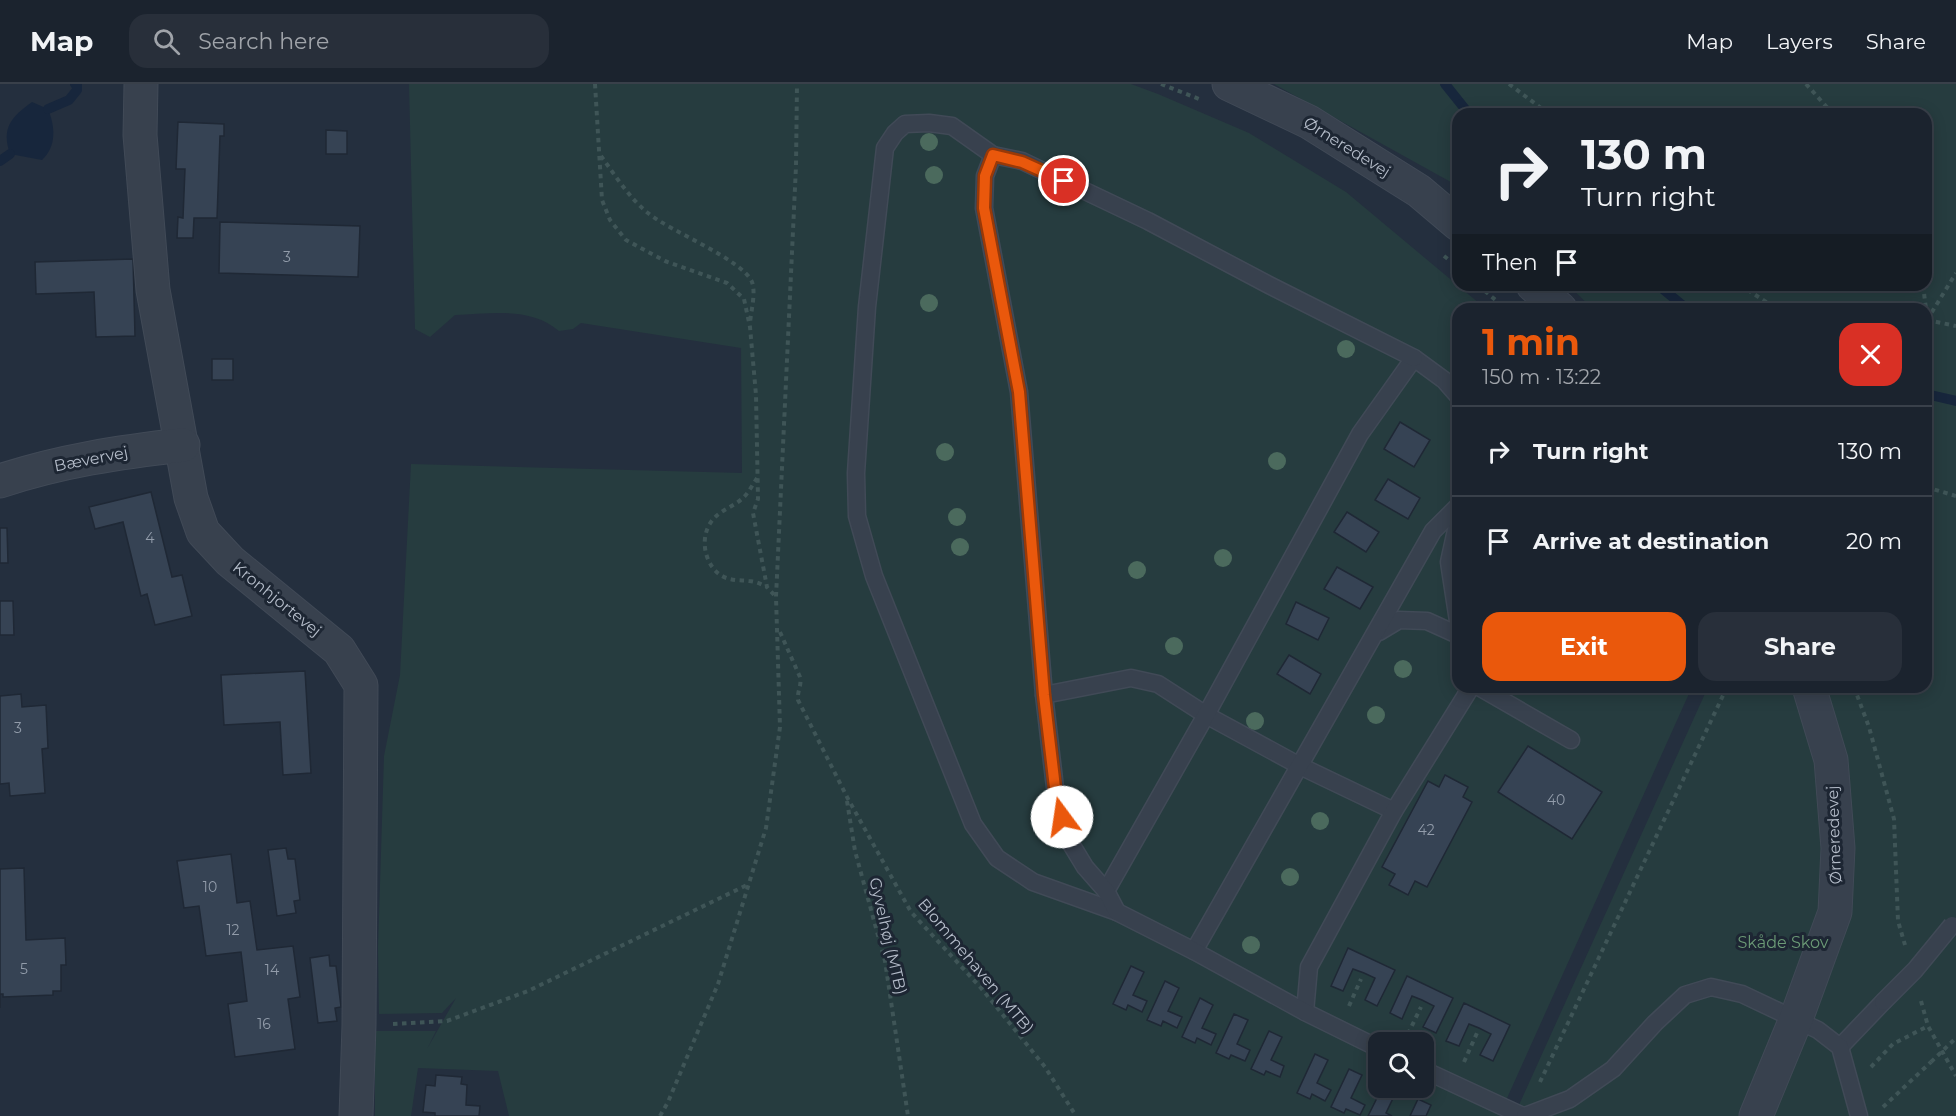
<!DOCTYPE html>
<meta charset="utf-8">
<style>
:root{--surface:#1b232e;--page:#282f3a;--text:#f1f3f6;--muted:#a0a4aa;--line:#39404a;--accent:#ea580c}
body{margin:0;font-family:Montserrat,sans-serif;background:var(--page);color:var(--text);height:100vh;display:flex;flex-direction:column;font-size:22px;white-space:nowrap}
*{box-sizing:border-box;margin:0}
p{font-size:20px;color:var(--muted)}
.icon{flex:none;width:33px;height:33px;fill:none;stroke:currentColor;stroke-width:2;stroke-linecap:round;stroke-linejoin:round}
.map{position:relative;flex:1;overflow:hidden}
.side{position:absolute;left:1452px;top:219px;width:480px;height:390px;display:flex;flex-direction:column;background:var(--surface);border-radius:18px;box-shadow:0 3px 15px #0003,0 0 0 2px var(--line)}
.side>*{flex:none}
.hud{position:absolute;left:1452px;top:24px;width:480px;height:183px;border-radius:18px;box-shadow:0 3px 15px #0003,0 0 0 2px var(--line);background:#1b232e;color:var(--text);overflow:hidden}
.buttons{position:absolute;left:1368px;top:948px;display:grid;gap:12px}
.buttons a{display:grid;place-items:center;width:66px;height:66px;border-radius:12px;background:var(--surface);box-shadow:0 3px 15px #0003,0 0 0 2px var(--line);font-size:30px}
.pin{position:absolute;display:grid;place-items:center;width:51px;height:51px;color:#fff;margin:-26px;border:3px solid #fff;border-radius:50%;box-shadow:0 2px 6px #0007}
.me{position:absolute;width:66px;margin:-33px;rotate:346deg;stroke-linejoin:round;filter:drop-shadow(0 0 4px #0008)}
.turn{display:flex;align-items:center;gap:21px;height:126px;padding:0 30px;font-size:27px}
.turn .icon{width:78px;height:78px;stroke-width:2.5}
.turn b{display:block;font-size:42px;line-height:51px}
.then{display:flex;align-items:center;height:57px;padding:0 30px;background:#0003;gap:12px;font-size:22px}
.round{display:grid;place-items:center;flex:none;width:63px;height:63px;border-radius:18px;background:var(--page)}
.summary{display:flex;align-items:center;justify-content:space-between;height:102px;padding:0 30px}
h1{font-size:36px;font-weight:700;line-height:45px;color:var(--accent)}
.cta{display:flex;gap:12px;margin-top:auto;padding:12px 30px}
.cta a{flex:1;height:69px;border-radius:18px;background:var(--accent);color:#fff;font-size:24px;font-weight:700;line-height:69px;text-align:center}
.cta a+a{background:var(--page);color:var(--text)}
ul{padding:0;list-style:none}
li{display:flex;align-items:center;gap:18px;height:90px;padding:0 30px;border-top:2px solid var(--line)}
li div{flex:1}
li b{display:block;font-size:22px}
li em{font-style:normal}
header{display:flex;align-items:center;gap:36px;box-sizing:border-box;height:84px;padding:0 30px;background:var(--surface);border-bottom:2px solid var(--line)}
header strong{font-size:28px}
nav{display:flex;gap:33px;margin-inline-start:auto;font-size:21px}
.search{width:420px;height:54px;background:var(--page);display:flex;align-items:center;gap:15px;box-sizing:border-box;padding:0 21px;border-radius:18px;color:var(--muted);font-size:22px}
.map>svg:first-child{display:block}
.green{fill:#263c3f;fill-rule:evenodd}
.water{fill:#17263c}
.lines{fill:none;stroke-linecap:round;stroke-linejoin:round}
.stream{stroke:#17263c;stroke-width:10}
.building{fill:#364354;stroke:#1f2835;stroke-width:1.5}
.service-casing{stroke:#414a57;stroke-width:19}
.minor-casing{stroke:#414a57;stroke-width:35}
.path{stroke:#3f5557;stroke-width:4;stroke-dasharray:4.5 4.5;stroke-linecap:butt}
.service{stroke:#38414e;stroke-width:16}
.minor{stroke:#38414e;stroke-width:33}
.service-bridge-casing{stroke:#414a57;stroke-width:19;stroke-linecap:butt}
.path-bridge{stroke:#3f5557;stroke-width:4;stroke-dasharray:4.5 4.5;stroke-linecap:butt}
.service-bridge{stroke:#38414e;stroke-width:16}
.tree{fill:#4b6a5d}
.route-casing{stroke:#983908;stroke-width:15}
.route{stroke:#ea580c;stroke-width:10}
.labels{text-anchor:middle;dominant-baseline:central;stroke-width:6;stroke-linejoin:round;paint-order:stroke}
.number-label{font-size:14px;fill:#929caa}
.street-label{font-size:16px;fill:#b4bcc9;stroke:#1d2633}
.park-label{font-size:16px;fill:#6b9a76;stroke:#1d2633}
</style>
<header>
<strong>Map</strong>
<div class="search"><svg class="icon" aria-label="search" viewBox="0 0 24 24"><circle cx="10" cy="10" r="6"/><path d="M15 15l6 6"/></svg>Search here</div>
<nav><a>Map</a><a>Layers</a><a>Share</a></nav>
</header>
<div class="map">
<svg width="1956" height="1032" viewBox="0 0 1956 1032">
<rect width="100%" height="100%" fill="#242f3e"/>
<g class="green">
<path d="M409,0H1131L1158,10L1249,49L1346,108L1486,225H1458V603H1692L1499,1032H509L498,987L418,984L411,1032H375V947H436L427,965L456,914L442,929L379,930L378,864L384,672L400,591L411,380L742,389L741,264L581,239L573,245L559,247C530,222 490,230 455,231L430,253L415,245ZM1378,958H1424V1004H1378Z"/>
<path d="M1274,0H1956V1032H1514L1708,603H1926V225H1593L1568,201H1926V30H1458V102Z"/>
</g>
<path class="water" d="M32,18L48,25C55,42 57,62 42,76L10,70C1,44 11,33 32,18Z"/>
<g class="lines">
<g class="stream">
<path d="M1445,0L1469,30"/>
<path d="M48,25L69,16L77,6V1L75,0"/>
<path d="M0,77L10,70"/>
<path d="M1658,201L1687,225"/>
<path d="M1926,310L1956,317"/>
</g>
</g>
<g class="building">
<path d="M178,38L224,40V52H220L217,134H194L193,154H177L178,133L183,134L185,85H176Z"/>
<path d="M326,46L347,47V70H326Z"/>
<path d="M220,138L360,142L358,193L219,189Z"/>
<path d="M133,175L135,252L96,253L94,208L36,210L35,178Z"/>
<rect x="212" y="275" width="21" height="21"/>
<path d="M1400,338L1430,356L1414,383L1384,365Z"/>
<path d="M1388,395L1420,414L1408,435L1375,416Z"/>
<path d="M151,408L172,493L182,491L192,532L155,541L147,510L141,512L123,438L95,445L89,423Z"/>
<path d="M1347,428L1379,448L1366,468L1334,448Z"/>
<path d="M0,444H7L8,479H0Z"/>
<path d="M1337,483L1373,503L1360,525L1324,505Z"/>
<path d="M0,517H13L14,551H0Z"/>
<path d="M1296,518L1329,534L1318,556L1286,540Z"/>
<path d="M1289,571L1321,590L1310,610L1277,590Z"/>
<path d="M305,587L311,689L283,691L280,638L224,641L221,591Z"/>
<path d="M21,610L22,623L46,621L48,664L42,665L45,709L10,712L9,699L0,700V612Z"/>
<path d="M1528,662L1602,708L1572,755L1498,708Z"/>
<path d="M1445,691L1468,703L1463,713L1472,718L1427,803L1415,797L1408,811L1389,801L1395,790L1382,783L1428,697L1439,703Z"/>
<path d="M286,764L288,775H295L300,816L294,817L296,829L277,832L268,766Z"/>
<path d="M231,770L237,819L250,817L257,866L293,862L300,913L288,915L295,965L235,973L228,920L247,917L241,868L206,872L199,822L184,824L177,777Z"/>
<path d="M24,784L26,856L65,854L66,881H61V907H53V911L3,913V910H0V924V785Z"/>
<path d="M1348,864L1395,886L1377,922L1365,916L1375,894L1364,889L1353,885L1343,907L1331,902Z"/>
<path d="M329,871L330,882H336L341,923L335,924L337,937L318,939L310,874Z"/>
<path d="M1131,882L1144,888L1133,911L1147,917L1142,928L1128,921L1126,926L1113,920Z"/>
<path d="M1407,892L1453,914L1436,949L1423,943L1434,922L1422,916L1412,912L1402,935L1390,929Z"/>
<path d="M1165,897L1179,904L1168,927L1182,933L1177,944L1163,937L1161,942L1147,936Z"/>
<path d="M1200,914L1213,921L1202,944L1216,950L1211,961L1197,954L1195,959L1182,953Z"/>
<path d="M1464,919L1510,941L1493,977L1480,971L1491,950L1479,944L1469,940L1459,962L1446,957Z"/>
<path d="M1234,930L1248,936L1237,960L1250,966L1245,977L1231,971L1229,975L1216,969Z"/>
<path d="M1269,947L1282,953L1271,976L1284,982L1280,993L1266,987L1264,991L1251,985Z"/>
<path d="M1315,970L1328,976L1317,999L1331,1006L1325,1017L1312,1010L1310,1015L1297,1009Z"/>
<path d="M1349,985L1362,991L1351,1014L1365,1021L1360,1031L1346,1025L1344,1029L1331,1023Z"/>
<path d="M436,991L462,993L461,1000L467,1001L466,1021L480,1022L479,1032H435V1029L423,1028L426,1001L435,1002Z"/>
<path d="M1382,1004H1392L1397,1006L1386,1029L1392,1032H1368Z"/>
<path d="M1418,1015L1431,1021L1426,1032H1410Z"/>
</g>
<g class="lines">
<defs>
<g id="service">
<path d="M993,71L952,42L929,39L905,40L895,49L885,64L867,223L856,389L857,432L874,492L973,740L997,774L1033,798L1117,828"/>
<path d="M1458,437L1449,478L1458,537"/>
<path d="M1379,548L1399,536L1427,537L1458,551"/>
<path d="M1479,603L1571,656"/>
<path d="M1044,611L1131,594L1158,600L1206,631L1300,682L1394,727"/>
<path d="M1106,807L1206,631L1360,350L1414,274L1444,296L1458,312"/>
<path d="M1194,867L1433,447L1458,422"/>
<path d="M1305,928L1309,883L1394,727L1471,603"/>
<path d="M1840,963L1883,918"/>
<path d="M1378,964L1305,928L1194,867L1117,828L1106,807L1085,783L1068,755L1056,712L1044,611L1019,308L984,124L985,92L993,71L1022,77L1148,137L1269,201L1414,274"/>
<path d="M1424,986L1523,1032"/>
<path d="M1525,1032L1570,1015L1613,985L1655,939L1685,911L1711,903L1742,910L1818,946L1840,963L1859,1032"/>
</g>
<g id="minor">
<path d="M141,0L140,51L153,206L191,414L203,448L230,477L339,566L361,601L359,941L356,1032"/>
<path d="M1229,0L1309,38L1419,107L1458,140"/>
<path d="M1533,201L1560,225"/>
<path d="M0,397C60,377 120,368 183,361"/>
<path d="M1756,1032L1796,935L1835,828L1838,764L1831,676L1809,603"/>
</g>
</defs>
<use href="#service" class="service-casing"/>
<use href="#minor" class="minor-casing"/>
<g class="path">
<path d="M595,0L602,116L610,136L626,156L665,177L727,199L744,215L750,243L756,311L758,415L753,429L767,503L775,512"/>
<path d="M1161,0L1199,15"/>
<path d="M1509,0L1549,30"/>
<path d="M1806,0L1833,30"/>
<path d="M601,72C615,91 629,114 648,129C671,148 742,175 752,198C756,209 751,227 750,239"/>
<path d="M1444,172L1458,183"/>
<path d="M1478,201L1506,225"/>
<path d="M1740,201L1777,225"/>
<path d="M1923,201L1926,225"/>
<path d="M1927,236L1956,189"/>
<path d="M1927,236L1956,242"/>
<path d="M757,394C753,400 749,408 744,413C734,423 719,426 711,438C699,455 705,482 722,492C731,497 740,496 749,497C755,497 761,500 767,503"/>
<path d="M1926,403L1956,412"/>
<path d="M780,548L800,593C802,602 797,607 798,616L847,713L911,828L981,904L1045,983L1076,1032"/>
<path d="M1854,603L1869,643L1894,735L1898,837L1905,861"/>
<path d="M847,717L855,767L885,877L908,1032"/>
<path d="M1921,917L1928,942L1956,992"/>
<path d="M1349,922L1361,895"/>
<path d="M393,940L447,937L528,907L749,800"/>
<path d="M1404,958L1421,923"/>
<path d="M1464,978L1477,949"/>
<path d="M1871,983L1893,960L1928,942"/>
<path d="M1540,998L1727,603"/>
<path d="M1883,1023L1931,978"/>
<path d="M660,1032L668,1018L718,900L766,744L780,643L776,513L796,82L797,0"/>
</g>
<use href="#service" class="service"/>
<use href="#minor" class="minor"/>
<defs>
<path id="service-bridge" d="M1883,918L1915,886L1952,841"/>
</defs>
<use href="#service-bridge" class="service-bridge-casing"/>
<path class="path-bridge" d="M1931,978L1956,954"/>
<use href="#service-bridge" class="service-bridge"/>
</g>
<g class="tree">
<circle cx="929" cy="58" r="9"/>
<circle cx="934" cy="91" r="9"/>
<circle cx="929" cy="219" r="9"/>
<circle cx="1346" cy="265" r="9"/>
<circle cx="945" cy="368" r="9"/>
<circle cx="1277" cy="377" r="9"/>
<circle cx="957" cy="433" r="9"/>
<circle cx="960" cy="463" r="9"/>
<circle cx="1223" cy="474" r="9"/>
<circle cx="1137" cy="486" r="9"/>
<circle cx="1174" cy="562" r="9"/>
<circle cx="1403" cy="585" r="9"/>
<circle cx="1376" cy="631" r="9"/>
<circle cx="1255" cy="637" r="9"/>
<circle cx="1320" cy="737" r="9"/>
<circle cx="1290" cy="793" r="9"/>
<circle cx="1251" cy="861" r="9"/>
</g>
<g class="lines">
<defs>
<path id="route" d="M1062,733L1056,712L1044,611L1019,308L984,124L985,92L993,71L1022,78L1064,97"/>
</defs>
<use href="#route" class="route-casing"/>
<use href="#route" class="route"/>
</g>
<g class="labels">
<g class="number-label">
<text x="287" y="173">3</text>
<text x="150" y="454">4</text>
<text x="18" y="644">3</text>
<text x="1556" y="716">40</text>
<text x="1426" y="746">42</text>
<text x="210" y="803">10</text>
<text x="233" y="846">12</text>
<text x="24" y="885">5</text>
<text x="272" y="886">14</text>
<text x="264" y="940">16</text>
</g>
<g class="street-label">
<text transform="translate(1347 63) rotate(32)">Ørneredevej</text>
<text transform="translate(91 375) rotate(-11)">Bævervej</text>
<text transform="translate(277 515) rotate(39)">Kronhjortevej</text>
<text transform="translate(1834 751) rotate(-92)">Ørneredevej</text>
<text transform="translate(888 852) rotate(77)">Gyvelhøj (MTB)</text>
<text transform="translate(976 882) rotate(50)">Blommehaven (MTB)</text>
</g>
<g class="park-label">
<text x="1783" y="858">Skåde Skov</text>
</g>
</g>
</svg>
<div class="buttons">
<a><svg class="icon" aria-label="search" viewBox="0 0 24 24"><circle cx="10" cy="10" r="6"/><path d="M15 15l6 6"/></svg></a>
</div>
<div class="pin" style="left:1064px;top:97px;background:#d93025"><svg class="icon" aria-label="arrive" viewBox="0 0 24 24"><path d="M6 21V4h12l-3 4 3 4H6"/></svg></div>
<svg class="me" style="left:1062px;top:733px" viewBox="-20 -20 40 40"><circle r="19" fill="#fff"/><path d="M0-13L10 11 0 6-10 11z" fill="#ea580c"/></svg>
<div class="hud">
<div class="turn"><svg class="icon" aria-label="right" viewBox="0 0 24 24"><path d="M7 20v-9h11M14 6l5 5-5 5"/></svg><div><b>130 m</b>Turn right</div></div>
<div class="then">Then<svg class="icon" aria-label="arrive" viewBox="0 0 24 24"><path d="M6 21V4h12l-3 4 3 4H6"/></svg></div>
</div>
<section class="side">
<div class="summary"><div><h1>1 min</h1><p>150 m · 13:22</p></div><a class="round" style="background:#d93025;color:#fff"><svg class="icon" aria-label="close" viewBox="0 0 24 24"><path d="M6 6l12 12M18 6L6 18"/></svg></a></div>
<ul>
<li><svg class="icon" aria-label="right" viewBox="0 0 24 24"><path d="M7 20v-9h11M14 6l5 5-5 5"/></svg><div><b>Turn right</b></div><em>130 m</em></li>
<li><svg class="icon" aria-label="arrive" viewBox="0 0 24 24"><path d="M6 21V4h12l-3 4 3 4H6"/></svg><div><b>Arrive at destination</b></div><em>20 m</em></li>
</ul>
<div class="cta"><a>Exit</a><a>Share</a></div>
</section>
</div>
